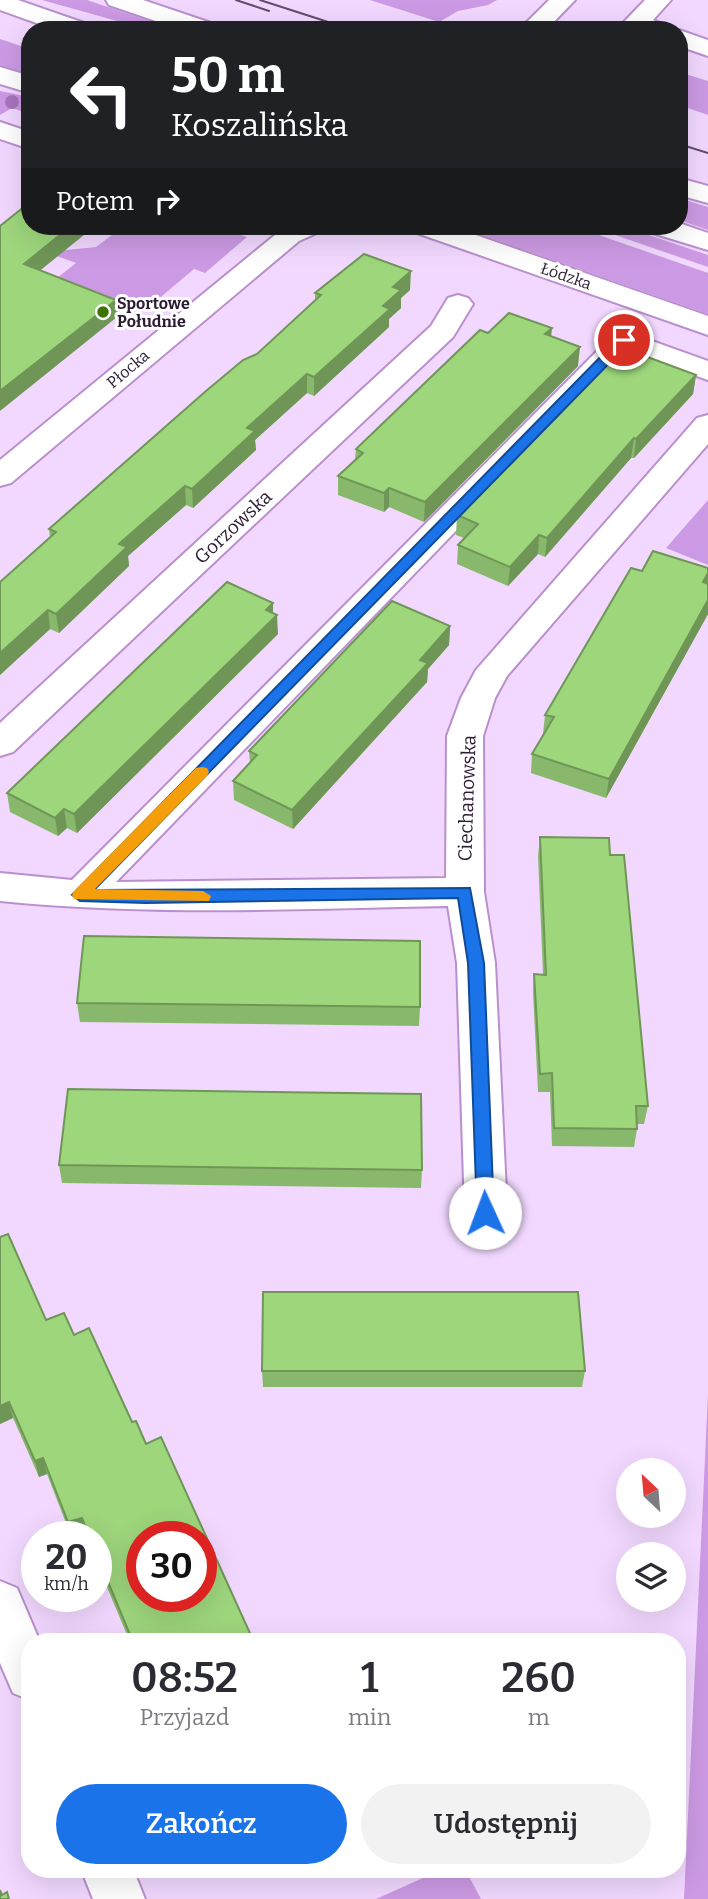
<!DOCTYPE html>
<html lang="pl">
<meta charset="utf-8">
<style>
:root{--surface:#fff;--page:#f2f2f3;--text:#2b2b33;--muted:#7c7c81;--accent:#1a73e8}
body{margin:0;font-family:Bitter,serif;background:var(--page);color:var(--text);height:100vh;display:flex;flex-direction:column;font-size:26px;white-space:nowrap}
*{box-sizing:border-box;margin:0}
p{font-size:23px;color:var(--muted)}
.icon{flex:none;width:38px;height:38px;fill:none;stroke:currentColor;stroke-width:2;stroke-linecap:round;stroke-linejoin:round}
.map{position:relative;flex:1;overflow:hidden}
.sheet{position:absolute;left:21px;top:1633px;width:665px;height:245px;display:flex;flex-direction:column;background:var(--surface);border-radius:28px;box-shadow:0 7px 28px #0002}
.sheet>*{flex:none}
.top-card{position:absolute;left:21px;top:21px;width:667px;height:214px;border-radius:28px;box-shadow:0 7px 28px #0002;background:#202124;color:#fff;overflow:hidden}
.needle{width:46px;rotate:334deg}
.buttons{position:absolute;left:616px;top:1458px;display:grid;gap:14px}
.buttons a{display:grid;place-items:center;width:70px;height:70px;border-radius:50%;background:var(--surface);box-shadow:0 7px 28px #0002;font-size:35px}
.speed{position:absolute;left:21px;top:1521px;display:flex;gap:14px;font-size:35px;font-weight:700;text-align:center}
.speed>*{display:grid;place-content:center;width:91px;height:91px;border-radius:50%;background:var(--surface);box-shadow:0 7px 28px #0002;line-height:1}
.speed small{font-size:18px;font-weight:400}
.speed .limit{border:10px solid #d22;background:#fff;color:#111}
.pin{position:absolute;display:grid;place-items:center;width:60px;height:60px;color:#fff;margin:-30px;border:4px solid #fff;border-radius:50%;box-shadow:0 2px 7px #0007}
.me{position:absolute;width:77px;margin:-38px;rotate:358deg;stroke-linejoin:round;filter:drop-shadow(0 0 5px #0008)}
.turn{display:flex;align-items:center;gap:24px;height:147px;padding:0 35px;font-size:32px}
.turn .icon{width:91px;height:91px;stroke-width:2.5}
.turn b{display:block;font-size:49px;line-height:60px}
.then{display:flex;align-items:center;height:66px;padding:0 35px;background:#0003;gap:14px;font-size:26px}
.eta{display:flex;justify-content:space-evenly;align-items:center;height:119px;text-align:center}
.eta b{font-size:42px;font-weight:600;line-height:49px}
.primary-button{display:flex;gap:14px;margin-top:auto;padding:14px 35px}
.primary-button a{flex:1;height:80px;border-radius:42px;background:var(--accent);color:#fff;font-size:28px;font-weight:600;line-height:80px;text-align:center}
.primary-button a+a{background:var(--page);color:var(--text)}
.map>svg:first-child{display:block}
.green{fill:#cc9ae4}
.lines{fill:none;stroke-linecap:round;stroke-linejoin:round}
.minor-casing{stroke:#b990cd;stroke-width:4}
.tertiary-casing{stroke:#b990cd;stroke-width:4}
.secondary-casing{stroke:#b990cd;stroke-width:4}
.minor{fill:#fff;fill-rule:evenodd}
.tertiary{fill:#fff;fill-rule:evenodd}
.secondary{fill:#fff;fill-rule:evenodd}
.tram{stroke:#5f4d69;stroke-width:2}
.tree{fill:#a775bd}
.wall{fill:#88b86b}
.shaded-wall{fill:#6f9657}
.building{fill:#9ed67c;stroke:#6f9657;stroke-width:2;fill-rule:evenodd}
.route{fill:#1a73e8;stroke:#114b97;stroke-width:2}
.slow{fill:#f59e0b}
.poi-dot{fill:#3d7300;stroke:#fff;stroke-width:2.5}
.labels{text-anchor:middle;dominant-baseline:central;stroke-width:6;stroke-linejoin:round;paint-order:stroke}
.far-street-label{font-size:16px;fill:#2b1b33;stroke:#fff}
.far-poi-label{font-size:16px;font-weight:bold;fill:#2b1b33;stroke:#fff;text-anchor:start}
.street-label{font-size:19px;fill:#2b1b33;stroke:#fff}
</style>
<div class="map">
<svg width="708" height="1899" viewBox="0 0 708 1899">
<rect width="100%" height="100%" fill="#f2d8ff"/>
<g class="green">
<path d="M42,0H87L176,30H149Z"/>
<path d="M370,0H497L488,5L458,11L439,22Z"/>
<path d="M0,39L30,49V68L25,67L22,72L0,65Z"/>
<path d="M679,72L708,81V115L679,105Z"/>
<path d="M0,91L30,97V114L12,108L0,115Z"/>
<path d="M679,198L708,207V230L679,220Z"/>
<path d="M124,226H213L247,237L205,273L194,269L137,317L122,311L115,317L0,323L76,263L46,252L96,247Z"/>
<path d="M456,226H573L708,273V314Z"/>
<path d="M589,226H622L708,255V267Z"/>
<path d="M708,500V565L666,548Z"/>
<path d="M708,1395V1899H684Z"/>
<path d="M443,1869H465L481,1899H376Z"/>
</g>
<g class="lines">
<defs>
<g id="minor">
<path d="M645,0H671L653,20L665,25L668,30L627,28L623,23Z"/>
<path d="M679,30L708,40V56L679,46Z"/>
<path d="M0,67L30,76V93L0,84Z"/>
<path d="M0,122L30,132V149L0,139Z"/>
<path d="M286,226H323L319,232L299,241L11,483L0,486V460Z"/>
<path d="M410,226H450L708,316V335L414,232Z"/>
<path d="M458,295L468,298L473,304L453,337L13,752L0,756V723L431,326L448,298Z"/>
<path d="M624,331L708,361V380L629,352L116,882L446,878L447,736L461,698L476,670L697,418L708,415V444L507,676L495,698L483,736L484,892L495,963L507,1213L501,1226L486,1231L471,1226L465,1213L457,963L448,906C299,909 149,916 0,901V873L72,880L614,334Z"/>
<path d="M0,1581L17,1588L40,1642H30V1700L13,1693L0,1663Z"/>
<path d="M81,1869H133L145,1899H93Z"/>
</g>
<path id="tertiary" d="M549,0H575L546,30H519Z"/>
<g id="secondary">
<path d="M0,0H18L90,25L93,30H56L0,10Z"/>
<path d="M106,0H143L217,25L220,30H182L109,5Z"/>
<path d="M679,178L708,186V203L679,195Z"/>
<path d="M679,223L708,233V250L649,232L645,226H679Z"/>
</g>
</defs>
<use href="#minor" class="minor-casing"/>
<use href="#tertiary" class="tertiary-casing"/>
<use href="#secondary" class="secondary-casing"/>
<use href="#minor" class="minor"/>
<use href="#tertiary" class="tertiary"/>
<use href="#secondary" class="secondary"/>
<g class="tram">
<path d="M236,0L269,11"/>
<path d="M260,0L353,30"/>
<path d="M679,144L708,153"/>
</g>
</g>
<circle class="tree" cx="12" cy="102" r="7"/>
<g class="wall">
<path d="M410,290L401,298V308L389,319V327L314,396L307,393L255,440L256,450L193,508L186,505L128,556L129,566L59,633L50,629L0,675L50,538L49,529L257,354L315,301V293Z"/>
<path d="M488,333L551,336L578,366L424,522L389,507L384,512L338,495V476L355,459L356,449Z"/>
<path d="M696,375L693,394L634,458H631L545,557L538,554L508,586L457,564L458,545L464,538L456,535L457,515Z"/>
<path d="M708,568V614L606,798L531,773L532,754L544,734H543L545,715L642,571Z"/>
<path d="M273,603V613L278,634L77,833L67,828L58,836L10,812L7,793Z"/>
<path d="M450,626L449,645L428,669L427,682L293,829L234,800L233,781L250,763L249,751Z"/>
<path d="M540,837L610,855L648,1106L644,1124H637V1129L634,1147L552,1146L550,1092H538L533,992L534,974H543L538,856Z"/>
<path d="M77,1003L420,1007L419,1026L80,1022Z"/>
<path d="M59,1165L422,1170L421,1188L62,1183Z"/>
<path d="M46,1320L74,1335L132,1422L146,1444L254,1642H130L96,1561V1536H86L85,1533L76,1536H71L47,1474L39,1477L13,1418L0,1424Z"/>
<path d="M262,1371H585L582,1387H263Z"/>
</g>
<g class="shaded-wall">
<path d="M71,226H95L26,282L24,264Z"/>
<path d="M411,271L410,290L401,298V308L389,319V327L314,396V377L383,306L393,287Z"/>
<path d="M116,300L117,317L0,411V391Z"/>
<path d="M552,328L550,347L545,334Z"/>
<path d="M580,347L578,366L424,522L425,502Z"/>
<path d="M307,374V393L255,440L256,450L193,508L192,489L247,428Z"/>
<path d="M696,375L693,394L634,458L636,439Z"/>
<path d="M634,438L631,458L545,557L547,538Z"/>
<path d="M185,486L186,505L128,556L129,566L59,633L56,614L119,544Z"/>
<path d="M389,488V507L384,512V493Z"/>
<path d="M539,535L538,554L508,586L510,567Z"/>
<path d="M708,573V584L703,582Z"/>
<path d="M708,600V614L606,798L609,779Z"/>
<path d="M273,603V618L277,615L278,634L77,833L74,814Z"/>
<path d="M48,610L50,629L0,675V653Z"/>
<path d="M450,626L449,645L428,669L427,682L293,829L292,810L420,660Z"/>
<path d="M64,809L67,828L58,836L55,818Z"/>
<path d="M9,1402L13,1418L0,1424V1406Z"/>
<path d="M43,1458L47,1474L39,1477L35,1461Z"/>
<path d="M82,1518L85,1533L76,1536H71L68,1522Z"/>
<path d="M227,1869H245L228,1877Z"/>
</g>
<g class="building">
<path d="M30,202V226H71L24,264L116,300L0,391V226Z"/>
<path d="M364,254L411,271L393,287L401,290L383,306L390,309L314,377L307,374L247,428L255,431L192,489L185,486L119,544L127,547L56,614L48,610L0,653V582L56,532L49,529L206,391L243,360L257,354L321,295L315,293Z"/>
<path d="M509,313L552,328L545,334L580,347L425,502L389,488L384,493L338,476L363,453L356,449L480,330L488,333Z"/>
<path d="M634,352L696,375L636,439L634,438L547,538L539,535L510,567L458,545L478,524L457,515L610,359L623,364Z"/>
<path d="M653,551L708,568V573L703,582L708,584V600L609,779L532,754L554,717L545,715L631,568L642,571Z"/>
<path d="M227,582L273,603L266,610L277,615L74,814L64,809L55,818L7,793Z"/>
<path d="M392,601L450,626L420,660L428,663L292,810L233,781L257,755L249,751Z"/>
<path d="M540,837L609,838L610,855H624L648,1106H636L637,1129L554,1128L552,1073L540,1074L534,974L546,975Z"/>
<path d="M84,936L420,941V1007L77,1003Z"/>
<path d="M68,1089L421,1094L422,1170L59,1165Z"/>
<path d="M8,1234L46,1320L64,1313L74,1335L89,1328L132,1422L136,1421L146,1444L161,1437L254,1642H133L96,1553V1536H89L82,1518L68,1522L43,1458L35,1461L9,1402L0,1406V1237ZM142,1536H201V1596H142Z"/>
<path d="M263,1292H578L585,1371H262Z"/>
<path d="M0,1890L2,1895L7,1892L9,1899H0Z"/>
</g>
<path class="route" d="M624,336L630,340L629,343L94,890L470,888L484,963L494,1213L492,1219L485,1221L479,1219L477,1213L468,963L458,898L146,903L80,901L72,895L620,337Z"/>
<path class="slow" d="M202,767L207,768L209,772L207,776L95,889L203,891L211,896L209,901L74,899L72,895L74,891L196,768Z"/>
<circle class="poi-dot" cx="103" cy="312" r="7"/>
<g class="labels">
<g class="far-street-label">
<text transform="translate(566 276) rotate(19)">Łódzka</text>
<text transform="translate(128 369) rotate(-40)">Płocka</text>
</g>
<g class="far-poi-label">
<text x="117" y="303">Sportowe<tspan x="117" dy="18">Południe</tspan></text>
</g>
<g class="street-label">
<text transform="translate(233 527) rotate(-43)">Gorzowska</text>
<text transform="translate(467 798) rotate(-88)">Ciechanowska</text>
</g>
</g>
</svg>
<div class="buttons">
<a><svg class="needle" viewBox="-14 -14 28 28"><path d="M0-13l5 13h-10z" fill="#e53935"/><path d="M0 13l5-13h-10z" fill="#7c7c81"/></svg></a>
<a><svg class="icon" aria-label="layers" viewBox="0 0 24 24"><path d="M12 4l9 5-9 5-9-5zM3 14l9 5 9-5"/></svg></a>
</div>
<div class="speed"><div>20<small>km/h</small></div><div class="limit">30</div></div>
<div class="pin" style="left:624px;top:340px;background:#d93025"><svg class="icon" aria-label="arrive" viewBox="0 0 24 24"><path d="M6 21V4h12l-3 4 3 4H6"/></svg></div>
<svg class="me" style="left:485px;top:1213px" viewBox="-20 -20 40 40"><circle r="19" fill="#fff"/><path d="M0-13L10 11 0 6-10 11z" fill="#1a73e8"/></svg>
<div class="top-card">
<div class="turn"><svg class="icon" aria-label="left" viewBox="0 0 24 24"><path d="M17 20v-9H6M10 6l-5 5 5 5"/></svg><div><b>50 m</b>Koszalińska</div></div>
<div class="then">Potem<svg class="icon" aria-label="right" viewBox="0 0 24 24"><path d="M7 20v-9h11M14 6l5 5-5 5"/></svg></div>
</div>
<section class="sheet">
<div class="eta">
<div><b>08:52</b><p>Przyjazd</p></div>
<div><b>1</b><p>min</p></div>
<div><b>260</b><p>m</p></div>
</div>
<div class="primary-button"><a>Zakończ</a><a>Udostępnij</a></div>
</section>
</div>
